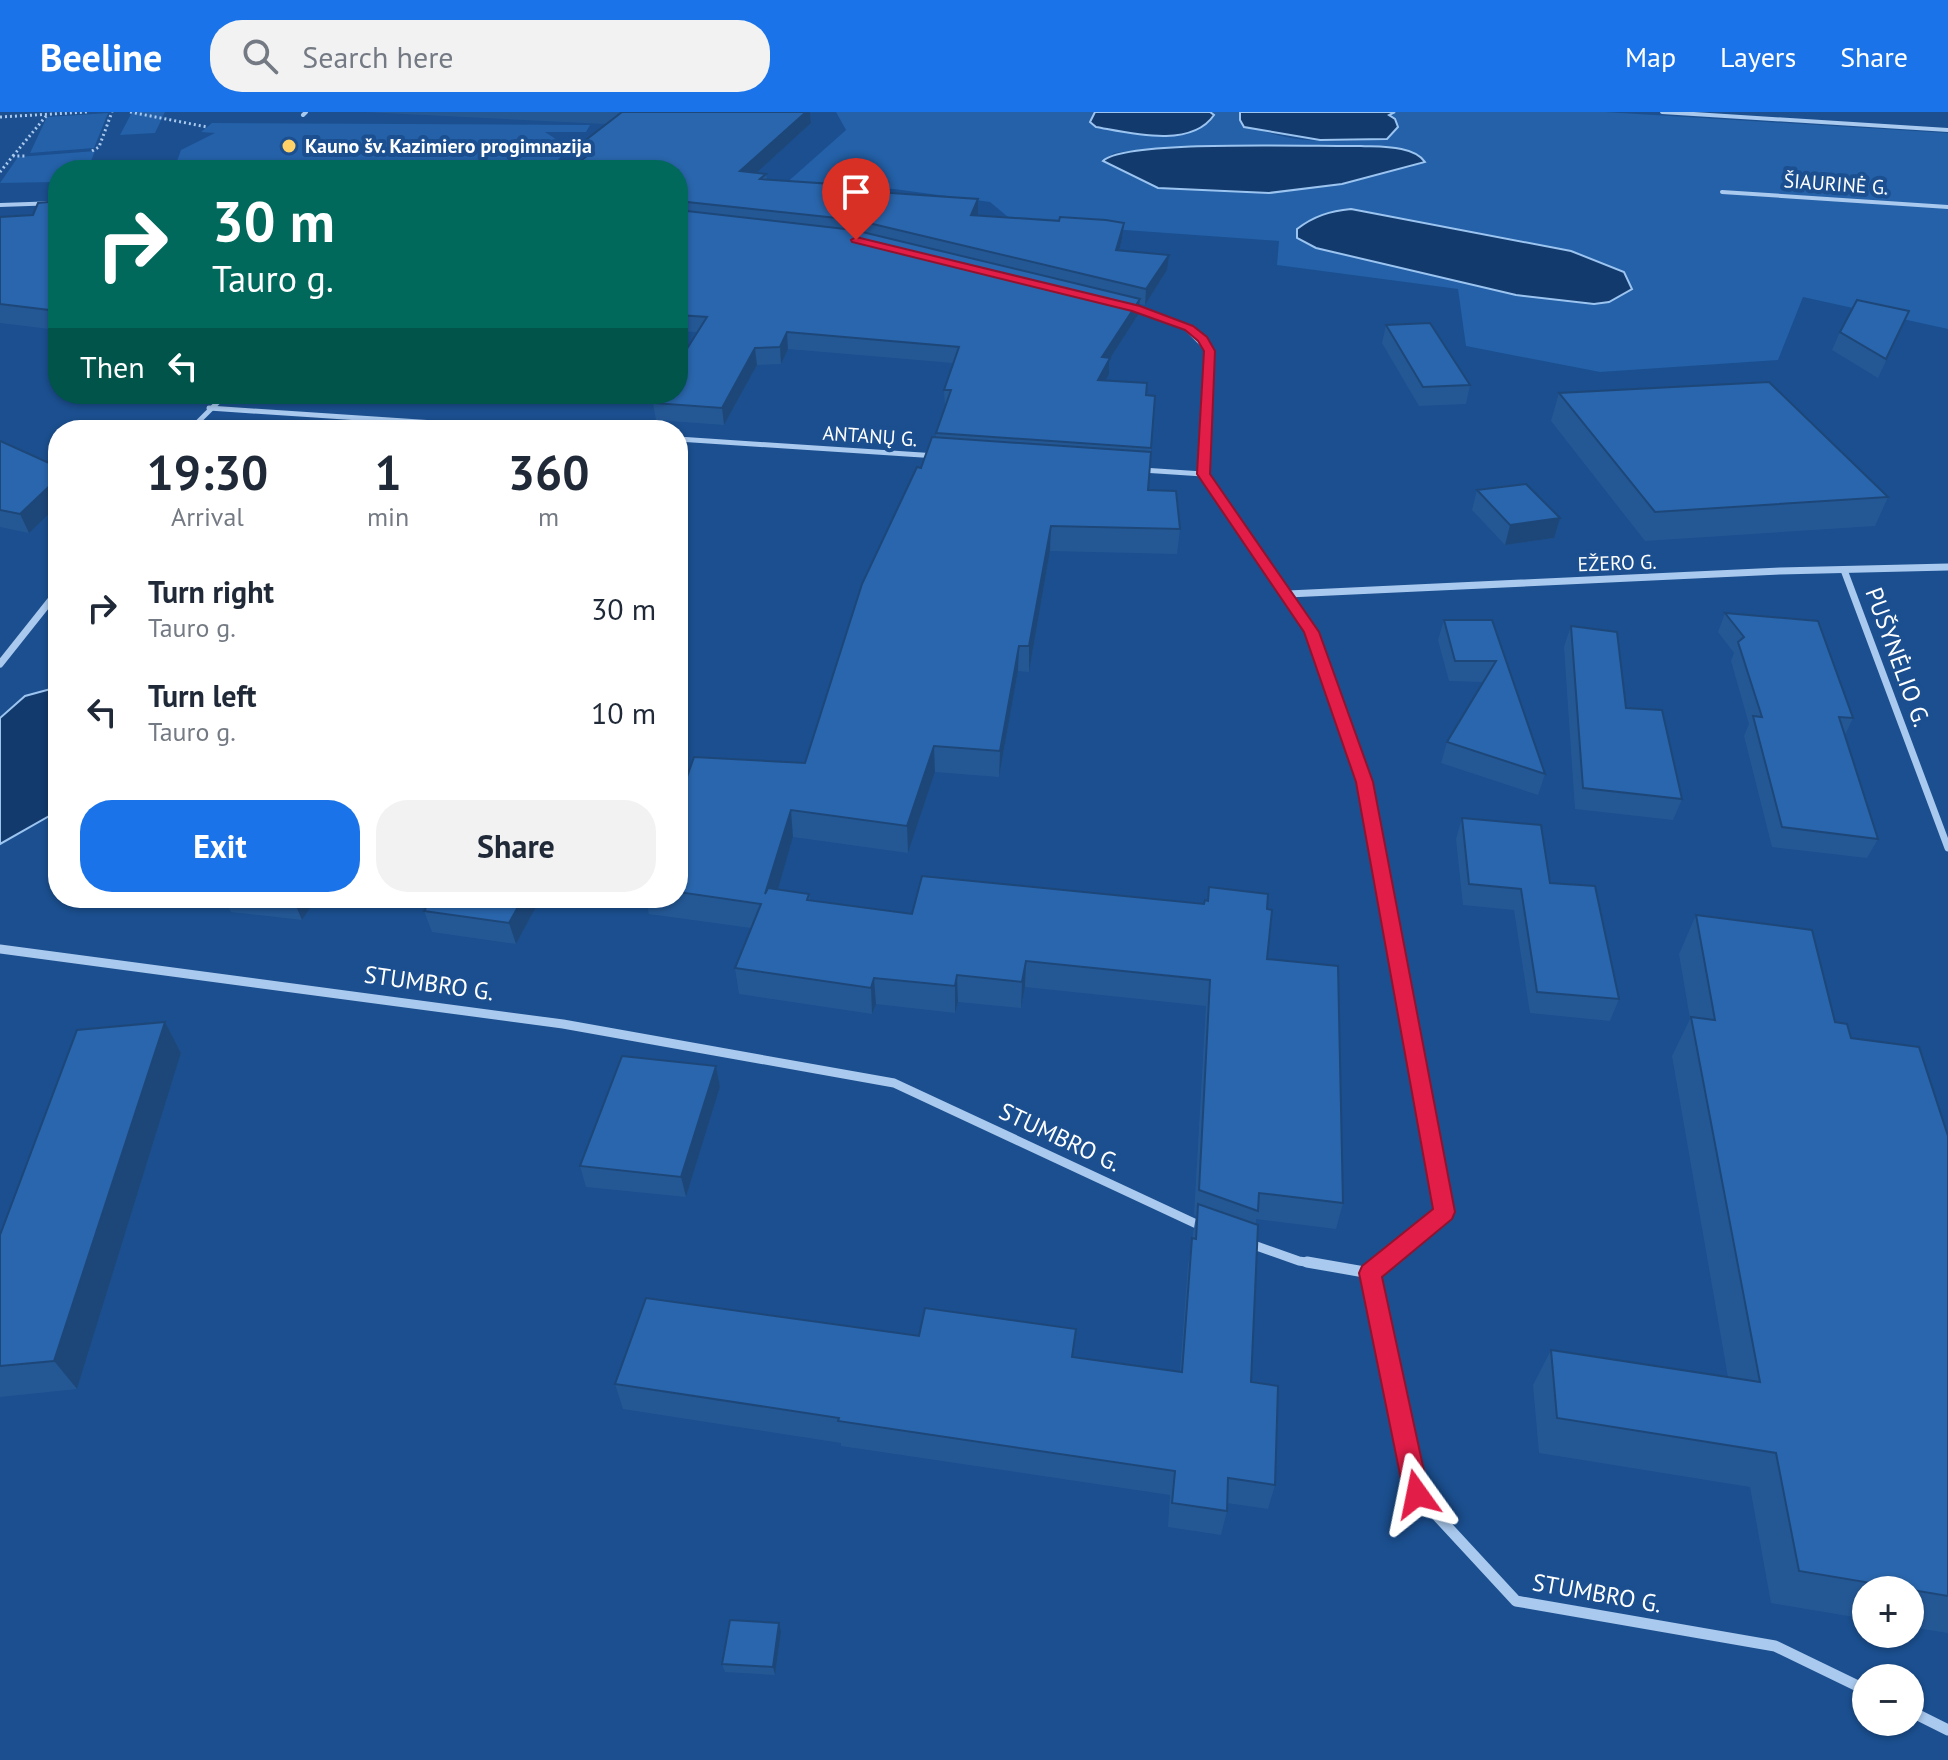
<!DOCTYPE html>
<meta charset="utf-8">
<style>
:root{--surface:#fff;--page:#f2f2f3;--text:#1f2937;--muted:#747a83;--accent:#1a73e8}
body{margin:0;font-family:"PT Sans",sans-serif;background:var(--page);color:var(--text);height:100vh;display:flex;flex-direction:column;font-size:30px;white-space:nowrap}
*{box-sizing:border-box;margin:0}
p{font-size:26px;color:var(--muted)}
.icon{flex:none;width:44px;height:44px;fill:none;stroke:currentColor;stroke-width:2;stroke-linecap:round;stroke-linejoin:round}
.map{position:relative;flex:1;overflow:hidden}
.details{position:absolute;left:48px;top:308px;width:640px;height:488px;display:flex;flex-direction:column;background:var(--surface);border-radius:32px;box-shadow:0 2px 6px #0004}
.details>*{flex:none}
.banner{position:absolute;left:48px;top:48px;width:640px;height:244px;border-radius:32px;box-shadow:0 2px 6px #0004;background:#00695c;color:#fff;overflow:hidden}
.fabs{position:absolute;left:1852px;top:1464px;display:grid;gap:16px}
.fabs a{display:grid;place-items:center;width:72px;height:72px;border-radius:50%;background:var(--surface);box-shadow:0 2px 6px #0004;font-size:40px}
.pin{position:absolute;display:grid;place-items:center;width:68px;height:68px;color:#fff;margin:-82px -34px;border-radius:50% 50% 50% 0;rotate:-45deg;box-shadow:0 0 8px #0007}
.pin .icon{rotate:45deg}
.me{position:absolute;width:88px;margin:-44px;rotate:348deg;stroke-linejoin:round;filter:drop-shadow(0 0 6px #0008)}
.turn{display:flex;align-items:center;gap:28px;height:168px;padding:0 32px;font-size:36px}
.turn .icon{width:104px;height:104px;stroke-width:2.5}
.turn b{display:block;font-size:56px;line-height:68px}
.then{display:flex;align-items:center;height:76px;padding:0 32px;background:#0003;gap:16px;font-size:30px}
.eta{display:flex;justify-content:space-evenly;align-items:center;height:136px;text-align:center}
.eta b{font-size:48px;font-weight:700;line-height:56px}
.action{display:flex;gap:16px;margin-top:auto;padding:16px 32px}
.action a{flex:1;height:92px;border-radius:32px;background:var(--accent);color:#fff;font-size:32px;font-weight:700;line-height:92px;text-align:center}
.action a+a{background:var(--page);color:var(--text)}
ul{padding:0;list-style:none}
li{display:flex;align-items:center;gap:24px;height:104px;padding:0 32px}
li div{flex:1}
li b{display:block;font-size:30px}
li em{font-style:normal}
header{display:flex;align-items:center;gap:48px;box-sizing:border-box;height:112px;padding:0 40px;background:var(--accent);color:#fff}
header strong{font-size:38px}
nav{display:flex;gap:44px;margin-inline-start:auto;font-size:28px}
.search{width:560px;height:72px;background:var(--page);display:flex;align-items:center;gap:20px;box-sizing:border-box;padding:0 28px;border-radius:32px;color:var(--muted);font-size:30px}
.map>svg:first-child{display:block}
.green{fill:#2461a8;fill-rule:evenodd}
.water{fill:#123a6d;stroke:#9cc4f0;stroke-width:2}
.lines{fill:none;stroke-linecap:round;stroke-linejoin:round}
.path{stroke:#a9c9ee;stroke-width:3;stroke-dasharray:2 3;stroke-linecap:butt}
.street-far4{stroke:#a9c9ee;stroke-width:4}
.street-far3{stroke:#a9c9ee;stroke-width:5}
.street-far2{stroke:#a9c9ee;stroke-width:7}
.street-far1{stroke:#a9c9ee;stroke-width:9}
.street{stroke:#a9c9ee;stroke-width:11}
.wall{fill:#245895}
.shaded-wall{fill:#1d4779}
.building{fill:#2a66ad;stroke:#1d4779;stroke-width:2}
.route{fill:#e11d48;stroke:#92132f;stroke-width:2}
.poi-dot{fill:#ffd166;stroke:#1b4f8f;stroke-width:3}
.labels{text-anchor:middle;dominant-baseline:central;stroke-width:8;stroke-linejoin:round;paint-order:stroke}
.far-poi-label{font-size:20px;font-weight:bold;fill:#fff;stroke:#1b4f8f;text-anchor:start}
.far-street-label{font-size:20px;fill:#fff;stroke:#1b4f8f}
.street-label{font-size:24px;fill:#fff;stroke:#1b4f8f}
</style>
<header>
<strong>Beeline</strong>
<div class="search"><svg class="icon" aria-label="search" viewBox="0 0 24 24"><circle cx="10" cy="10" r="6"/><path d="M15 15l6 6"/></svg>Search here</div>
<nav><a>Map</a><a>Layers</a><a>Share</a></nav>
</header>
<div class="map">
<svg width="1948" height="1648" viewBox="0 0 1948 1648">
<rect width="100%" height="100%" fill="#1b4f8f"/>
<g class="green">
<path d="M132,0H165L155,21L120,23Z"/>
<path d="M836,0H1095L1091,6L1096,15L1181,23L1213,3L1210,0H1240V8C1282,34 1339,30 1387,27L1388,3L1395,0H1605L1948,21V217L1803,185L1778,248L1600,260L1466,234L1458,177L1277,153L1279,129L1014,110L990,90L894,77L784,73L846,18ZM1299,35L1413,55L1392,58L1343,72L1269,81L1158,76L1103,49L1114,41L1129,39ZM1351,97L1571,139L1632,177L1609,190Z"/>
<path d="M108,1L94,36L30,41L47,5Z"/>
<path d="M212,11L590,13L586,20H545L565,33C563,49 552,53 539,58H185L177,49L181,38L215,21L201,20Z"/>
<path d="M95,39L91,49L96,55L92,58H58V70L0,71L18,45Z"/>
</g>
<g class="water">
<path d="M1095,0H1210L1214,3C1191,37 1130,21 1096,15L1090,10Z"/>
<path d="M1240,0H1395L1389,3L1395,7L1398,15L1387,27L1320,28L1244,15L1240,8Z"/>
<path d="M1361,34C1380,35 1414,33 1425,50L1342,72L1269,81L1158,76L1103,49C1125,27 1319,35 1361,34Z"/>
<path d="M1351,97L1571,139L1624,160L1632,177L1609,190L1594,192L1516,183L1316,136L1297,126V117C1314,104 1330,99 1351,97Z"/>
<path d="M58,575V699L0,732V606L25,584Z"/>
</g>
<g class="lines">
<g class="path">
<path d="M130,0L207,15"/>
<path d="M0,5L87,0"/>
<path d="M92,39L99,35L112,0"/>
<path d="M13,44L47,3"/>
<path d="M0,60L13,44H26"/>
</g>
<g class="street-far4">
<path d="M1662,0L1948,18"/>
<path d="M303,3L306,0"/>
<path d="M1722,80L1948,95"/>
<path d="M0,93L58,91"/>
<path d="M1130,195L1140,198"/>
</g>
<g class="street-far3">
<path d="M1132,196L1185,215L1209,239L1203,362L1263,446"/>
<path d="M209,296L539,318"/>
<path d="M190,318L226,282"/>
<path d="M678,327L937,344"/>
<path d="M1142,358L1203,362"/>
</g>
<g class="street-far2">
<path d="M1262,444L1312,520L1364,670L1380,758"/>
<path d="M1844,458L1948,736"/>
<path d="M1288,482L1780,459L1948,455"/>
<path d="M0,552L58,479"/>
</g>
<g class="street-far1">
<path d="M1380,756L1444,1100L1381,1152"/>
<path d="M0,837L563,912L894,971L1205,1116"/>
<path d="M1248,1131L1299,1149L1318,1152"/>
</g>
<g class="street">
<path d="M1307,1150L1370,1161L1417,1382L1516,1489L1775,1534L1866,1578"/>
<path d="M1370,1161L1383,1150"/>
<path d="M1910,1599L1948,1618"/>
</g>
</g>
<g class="wall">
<path d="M364,0H810L811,11L756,61L766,62L767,68L832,75L848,78L978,87V103L1124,111L1122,127L1119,138L1167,158L1145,193L1139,192L1138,203L1109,248V262L1105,269L1146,283L1155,284L1148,378L1180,417L1177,442L1050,439L1029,560L1018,559L999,665L935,660L908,741L793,725L778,777L809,782L810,788L912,802L1204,792L1207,789L1209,775L1267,797V847L1343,1091L1336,1117L1256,1107L1251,1270L1275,1373L1268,1397L1227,1391V1399L1221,1423L1168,1415L1170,1383L841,1334V1331L623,1297L615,1272L1073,1245L1180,1260L1188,1153L1196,1104L1194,1103L1206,894L1025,875L1021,896L958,890L955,901L876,892L872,902L739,882L735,856L751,816L649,802L645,786H678V690L805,651L921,356L936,326V321L945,295L944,278L953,251L788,237L781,252L757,253L724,313L656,308L653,291L697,220L678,219V58L580,48L578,34L606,12Z"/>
<path d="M58,89V218L0,211V105L33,103Z"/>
<path d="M1909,199L1878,266L1832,238L1840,220Z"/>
<path d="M1386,213L1470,273L1466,292L1419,294L1382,231Z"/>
<path d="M1559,281L1888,385L1875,414L1645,429L1551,309Z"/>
<path d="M467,282H511L509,285Z"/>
<path d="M0,329L29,421L0,415Z"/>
<path d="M1477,378L1554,426L1505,433L1472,398Z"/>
<path d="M1725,501L1853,606L1845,623L1878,727L1867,746L1772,735L1744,624L1749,612L1731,549L1734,541L1718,520Z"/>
<path d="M1444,508H1492L1545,662L1538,683L1441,651L1447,630L1484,570L1449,569L1438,528Z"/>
<path d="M1571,514L1626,596L1682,687L1673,708L1575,697L1564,535Z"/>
<path d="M1462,706L1619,887L1610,909L1530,901L1514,798L1463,793L1456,727Z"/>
<path d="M195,786H317L302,808L231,800L226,791Z"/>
<path d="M432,786H535L537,793L516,832L432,820L424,799Z"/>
<path d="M1696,803L1835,910L1948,1024V1521L1910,1515V1478H1866V1507L1771,1491L1750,1375L1539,1341L1533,1273L1551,1238L1728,1265L1672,944L1690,907L1679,842Z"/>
<path d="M165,910L181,941L77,1277L0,1285V1123Z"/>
<path d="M716,954L720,975L686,1085L586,1075L580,1054Z"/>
<path d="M781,1520L775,1563L725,1560L722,1552Z"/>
</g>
<g class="shaded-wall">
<path d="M806,0H810L811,11L742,74L740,59Z"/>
<path d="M978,87V102L971,118V103Z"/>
<path d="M1124,111L1122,127L1115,154L1116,138Z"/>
<path d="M1169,143L1167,158L1145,193L1146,177Z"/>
<path d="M1140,187L1138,203L1109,248V262L1097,285L1102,245Z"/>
<path d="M787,220L788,237L781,252L780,235Z"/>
<path d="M755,236L757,253L724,313L722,296Z"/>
<path d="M58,366V393L29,421L20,402Z"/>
<path d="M1560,406L1554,426L1505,433L1510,413Z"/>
<path d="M1051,414L1050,439L1029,560V534Z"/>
<path d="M1019,534L1018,559L999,665L1000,639Z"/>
<path d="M934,634L935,660L908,741L907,714Z"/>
<path d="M791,698L793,725L769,809L765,782Z"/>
<path d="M294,786H317L302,808L293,787Z"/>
<path d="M523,786H535L537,793L516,832L509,811Z"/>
<path d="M1026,849L1025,875L1021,896L1022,870Z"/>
<path d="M957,863L958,890L955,901V874Z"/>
<path d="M874,866L876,892L872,902L871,876Z"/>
<path d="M165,910L181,941L77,1277L54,1249Z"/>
<path d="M716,954L720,975L686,1085L681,1065Z"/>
<path d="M779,1511L781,1520L775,1563L773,1555Z"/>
</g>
<g class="building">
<path d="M622,0H806L740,59L766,62L760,67L832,72L830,75L848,76L846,78L978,87L971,103L1059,109L1060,105L1106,108L1124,111L1116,138L1169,143L1146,177L856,108L678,89V58H568L591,41L580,39L586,34H578Z"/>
<path d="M58,89V199L0,192V105L33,103L38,91Z"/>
<path d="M678,98L854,118L1140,187L1102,245L1110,246L1098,268L1147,271L1146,283L1155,284L1151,336L936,321L951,278H944L959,235L787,220L780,235L755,236L722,296L653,291L659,282H678V251L707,205L678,203Z"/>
<path d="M1857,188L1909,199L1886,247L1840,220Z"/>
<path d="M1430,211L1470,273L1423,275L1386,213Z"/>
<path d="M1769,270L1888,385L1655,400L1559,281Z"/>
<path d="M932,325L1151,340L1148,378L1176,379L1180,417L1051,414L1029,534H1019L1000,639L934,634L907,714L791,698L765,782L768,776L809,782L807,788L912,802L922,764L1204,792L1205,788L1208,789L1209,775L1268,782L1267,797L1272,798L1267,847L1338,854L1343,1091L1259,1081L1258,1099L1199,1078L1210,868L1026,849L1022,870L957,863L955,874L874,866L871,876L735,856L761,792L678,780V690L694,645L805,651L862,472L917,355L921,356Z"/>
<path d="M0,329L58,355V366L20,402L0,398Z"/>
<path d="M1526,372L1560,406L1510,413L1477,378Z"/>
<path d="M1725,501L1818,509L1853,606L1839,605L1878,727L1782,715L1753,604L1762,605L1738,530L1744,525Z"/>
<path d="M1444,508H1492L1545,662L1447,630L1496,549H1455Z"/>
<path d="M1571,514L1617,520L1626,596L1662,598L1682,687L1583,676Z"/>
<path d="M1462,706L1541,713L1550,771L1595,774L1619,887L1537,880L1521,777L1469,772Z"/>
<path d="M432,786H523L509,811L424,799Z"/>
<path d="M1696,803L1812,818L1835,910L1847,912L1851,926L1919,935L1948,1024V1484L1799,1459L1776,1341L1557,1306L1551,1238L1760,1270L1691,905L1715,908Z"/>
<path d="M165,910L54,1249L0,1254V1123L77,918Z"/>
<path d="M622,944L716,954L681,1065L580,1054Z"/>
<path d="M1198,1092L1258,1113L1251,1270L1278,1274L1275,1373L1228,1366L1227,1399L1172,1391L1175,1359L838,1309L839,1306L615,1272L646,1186L919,1224L925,1196L1076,1217L1072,1245L1182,1260L1192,1126L1196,1127Z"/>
<path d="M730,1508L779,1511L773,1555L722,1552Z"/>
</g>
<path class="route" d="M856,125L1140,194L1193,214L1207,225L1215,239L1210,362L1319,520L1373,670L1455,1100L1452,1107L1382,1165L1429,1382L1426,1390L1417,1394L1408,1390L1404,1382L1359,1161L1362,1154L1433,1097L1356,670L1304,520L1197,362L1204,239L1198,229L1185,218L1132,199L852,130L851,128Z"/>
<circle class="poi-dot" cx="289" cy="34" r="8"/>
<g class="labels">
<g class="far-poi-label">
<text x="305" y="34">Kauno šv. Kazimiero progimnazija</text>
</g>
<g class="far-street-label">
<text transform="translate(1836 72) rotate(4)">ŠIAURINĖ G.</text>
<text transform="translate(870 324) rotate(4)">ANTANŲ G.</text>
<text transform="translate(1617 451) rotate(-2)">EŽERO G.</text>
</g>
<g class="street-label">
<text transform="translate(1898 545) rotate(70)">PUŠYNĖLIO G.</text>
<text transform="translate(429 871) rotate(8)">STUMBRO G.</text>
<text transform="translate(1060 1025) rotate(25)">STUMBRO G.</text>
<text transform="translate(1597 1481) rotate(10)">STUMBRO G.</text>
</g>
</g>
</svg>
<div class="fabs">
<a>+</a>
<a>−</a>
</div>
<div class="pin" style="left:856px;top:128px;background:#d93025"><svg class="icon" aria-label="arrive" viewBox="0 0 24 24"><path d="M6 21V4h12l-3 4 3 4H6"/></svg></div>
<svg class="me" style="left:1417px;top:1382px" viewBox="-20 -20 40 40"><path d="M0-17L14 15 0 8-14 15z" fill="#e11d48" stroke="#fff" stroke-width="4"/></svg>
<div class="banner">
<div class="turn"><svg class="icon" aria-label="right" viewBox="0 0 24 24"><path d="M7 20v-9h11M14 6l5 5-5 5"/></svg><div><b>30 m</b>Tauro g.</div></div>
<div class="then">Then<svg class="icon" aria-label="left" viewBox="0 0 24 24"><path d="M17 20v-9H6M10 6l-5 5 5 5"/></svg></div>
</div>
<section class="details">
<div class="eta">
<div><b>19:30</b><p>Arrival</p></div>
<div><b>1</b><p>min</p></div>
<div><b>360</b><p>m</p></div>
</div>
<ul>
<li><svg class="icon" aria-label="right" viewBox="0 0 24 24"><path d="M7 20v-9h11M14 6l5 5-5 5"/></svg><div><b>Turn right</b><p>Tauro g.</p></div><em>30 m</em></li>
<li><svg class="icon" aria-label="left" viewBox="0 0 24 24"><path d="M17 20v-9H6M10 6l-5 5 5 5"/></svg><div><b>Turn left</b><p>Tauro g.</p></div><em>10 m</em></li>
</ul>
<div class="action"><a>Exit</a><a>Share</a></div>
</section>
</div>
